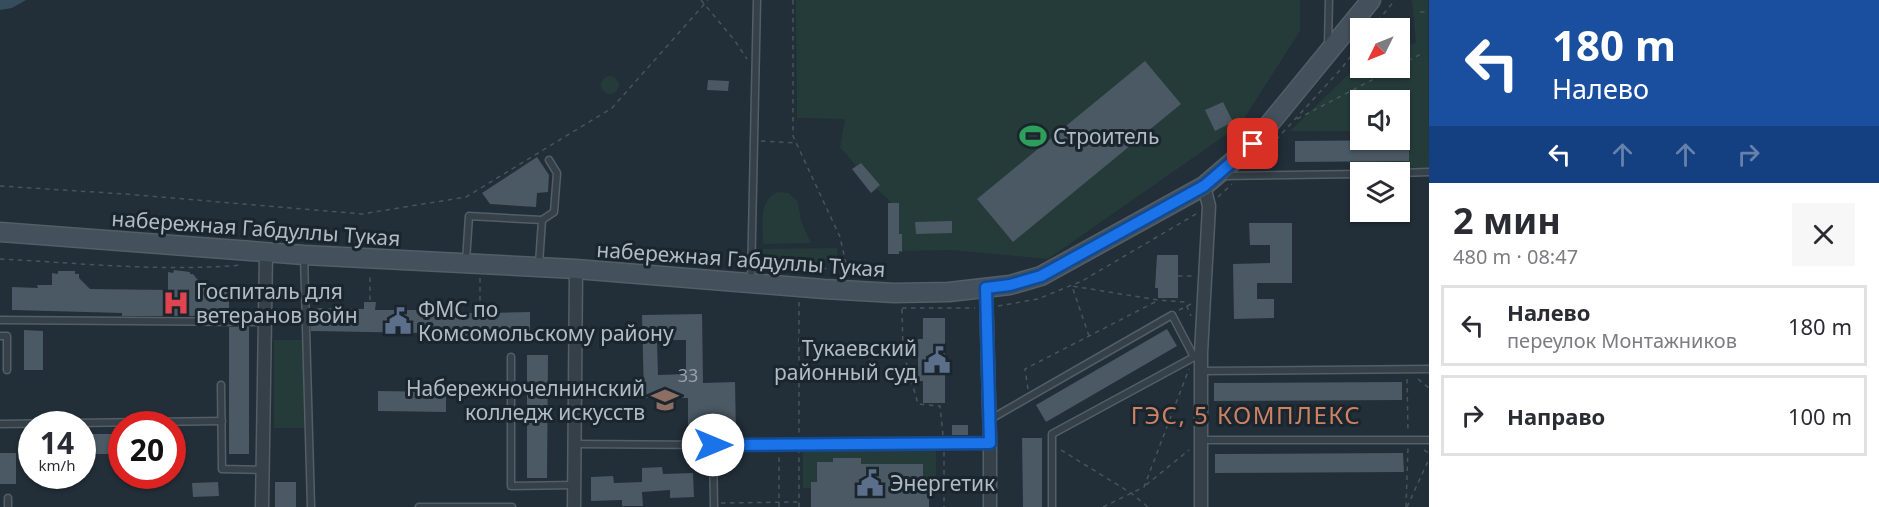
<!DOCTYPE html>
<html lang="ru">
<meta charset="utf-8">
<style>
:root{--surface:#fff;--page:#f7f7f7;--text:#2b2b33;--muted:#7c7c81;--line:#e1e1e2}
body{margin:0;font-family:"Noto Sans",sans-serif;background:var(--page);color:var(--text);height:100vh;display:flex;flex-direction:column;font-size:22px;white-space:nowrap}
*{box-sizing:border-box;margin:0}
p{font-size:20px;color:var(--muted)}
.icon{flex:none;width:33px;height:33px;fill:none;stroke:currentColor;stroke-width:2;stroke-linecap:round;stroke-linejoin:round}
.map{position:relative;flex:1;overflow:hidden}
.sheet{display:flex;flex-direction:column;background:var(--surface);width:450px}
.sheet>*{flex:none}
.banner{background:#1a4fa0;color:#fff;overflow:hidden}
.needle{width:39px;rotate:227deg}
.buttons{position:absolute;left:1350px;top:18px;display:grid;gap:12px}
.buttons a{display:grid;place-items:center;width:60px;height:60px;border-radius:0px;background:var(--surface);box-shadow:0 2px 4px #0004;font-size:30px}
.speed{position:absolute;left:18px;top:411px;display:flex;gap:12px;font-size:30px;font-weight:700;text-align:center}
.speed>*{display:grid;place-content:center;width:78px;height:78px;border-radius:50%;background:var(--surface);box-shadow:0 2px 4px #0004;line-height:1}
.speed small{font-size:15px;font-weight:400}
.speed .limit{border:9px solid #d22;background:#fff;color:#111}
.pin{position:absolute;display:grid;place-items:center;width:51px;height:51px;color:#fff;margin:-26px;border-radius:12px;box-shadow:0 3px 9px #0006}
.me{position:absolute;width:66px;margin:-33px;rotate:90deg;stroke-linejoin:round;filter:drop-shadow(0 0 4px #0008)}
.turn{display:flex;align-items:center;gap:21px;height:126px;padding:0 24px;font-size:27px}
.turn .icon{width:78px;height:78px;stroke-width:2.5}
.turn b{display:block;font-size:42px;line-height:51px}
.lanes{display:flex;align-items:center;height:57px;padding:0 24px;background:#0003;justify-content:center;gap:30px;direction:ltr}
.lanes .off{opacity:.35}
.round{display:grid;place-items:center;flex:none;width:63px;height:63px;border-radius:0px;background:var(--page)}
.overview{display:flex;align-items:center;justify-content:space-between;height:102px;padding:0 24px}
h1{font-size:36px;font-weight:700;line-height:45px}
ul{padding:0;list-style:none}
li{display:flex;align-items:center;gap:18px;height:81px;margin:0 12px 9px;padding:0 12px;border:3px solid var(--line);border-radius:0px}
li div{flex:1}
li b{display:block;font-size:22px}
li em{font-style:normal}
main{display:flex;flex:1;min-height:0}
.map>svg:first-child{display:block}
.green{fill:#253b39}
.water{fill:#364d5e}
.building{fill:#4a5963;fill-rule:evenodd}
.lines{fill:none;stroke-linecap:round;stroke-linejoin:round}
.service-casing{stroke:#535e66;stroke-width:9}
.minor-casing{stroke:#535e66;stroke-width:15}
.secondary-casing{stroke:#535e66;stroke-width:21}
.path{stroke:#445757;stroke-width:1.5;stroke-dasharray:4.5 4.5;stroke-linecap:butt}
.service{stroke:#364048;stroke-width:6}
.minor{stroke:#364048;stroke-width:12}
.secondary{stroke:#44505b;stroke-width:18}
.route-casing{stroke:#114b97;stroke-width:15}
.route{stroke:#1a73e8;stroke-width:10}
.labels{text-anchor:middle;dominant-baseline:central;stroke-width:6;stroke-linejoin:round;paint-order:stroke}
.number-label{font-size:18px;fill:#96a2ac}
.poi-label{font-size:21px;fill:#b0bbc4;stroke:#1b252d;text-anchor:start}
.street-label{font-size:21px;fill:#b0bbc4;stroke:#1b252d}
.quarter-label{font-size:24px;letter-spacing:1.5px;fill:#cd8263;stroke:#1b252d}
</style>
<main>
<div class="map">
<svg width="1429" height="507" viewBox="0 0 1429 507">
<rect width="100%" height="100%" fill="#222e38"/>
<g class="green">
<path d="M796,0H1300V31L1240,125L1048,259L952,250L900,251L899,254H888V203H892L877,189L871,193L852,169L856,166L840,147L845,119L797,118Z"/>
<path d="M1412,0H1428L1429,168H1403L1405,132H1400V100H1360V131H1290L1360,63V68H1400V46L1416,43Z"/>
<circle cx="610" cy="85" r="9"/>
<path d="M777,192L789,193L798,202L801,221L811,243L763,244C763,225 758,202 777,192Z"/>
<path d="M837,248L838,262L763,263V249Z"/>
<path d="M274,340H303L304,428H274Z"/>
<path d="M803,450H936V484H929L923,477V464H861V458H834L833,462L817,482H811V488H803Z"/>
</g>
<path class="water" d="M0,0H26L12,8L0,10Z"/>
<g class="building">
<path d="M1145,61L1181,104L1013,242L977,199Z"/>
<path d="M708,80L729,81L728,91L707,90Z"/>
<path d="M1223,102L1233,122L1215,131L1205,110Z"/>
<path d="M1409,140V161L1295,162V141Z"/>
<path d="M537,157L549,175L548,192L537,193L536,207L490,204L482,193Z"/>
<path d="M861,163L880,185L871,193L852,169Z"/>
<path d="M888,203H899V234H902V252L899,251V254H888Z"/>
<path d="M952,221V233L916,234L915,222Z"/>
<path d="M1249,223H1292V283H1257V299H1274V318L1234,319L1233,264L1270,263V245H1250Z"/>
<path d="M1157,255H1178V298H1158V288H1155Z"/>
<path d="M174,270L190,272V274H193L206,290H229V316H122V313L12,310V287L38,288L37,285H52V273L58,274V271H75V274H79V278L90,289L168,290V272L173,273Z"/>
<path d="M364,302H376L375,310H417V313H474V304H486V313L530,312V335L422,336V333L311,331V308L364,309Z"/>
<path d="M702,314L703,383L735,382L736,434L688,435V398H644L642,315ZM657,340H686V374L658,375Z"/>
<path d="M923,318H945V403H923V381H918V339H923Z"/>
<rect x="229" y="327" width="20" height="127"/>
<path d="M1167,329L1177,346L1046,422L1036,405Z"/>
<path d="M24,330L43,331V370H24Z"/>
<path d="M527,355H548L547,478H527Z"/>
<path d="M1402,382V400L1214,401V383Z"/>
<path d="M378,391L446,392V412L378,411Z"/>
<rect x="952" y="425" width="16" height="10"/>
<rect x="82" y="434" width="40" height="20"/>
<path d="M1022,438H1042V507H1023Z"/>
<rect x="0" y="453" width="16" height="31"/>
<path d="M1403,453L1404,472L1215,473V454Z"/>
<path d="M833,458H861V464H923V477H929V507H811V482H817V462H833Z"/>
<path d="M662,467L663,474L693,473L694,497L670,498V490L642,492L643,506H622V500L591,501V477L613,476L614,483L642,482V468Z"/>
<path d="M218,482L219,496L193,497L192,483Z"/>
<rect x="275" y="482" width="21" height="25"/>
</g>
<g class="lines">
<defs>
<g id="service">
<path d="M1328,44L1329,0"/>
<path d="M1400,173L1429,172"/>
<path d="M1224,176L1360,174"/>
<path d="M542,220L554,212L557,173L549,160"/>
<path d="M304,256L311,507"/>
<path d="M466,261L469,216L542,220L539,264"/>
<path d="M751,281L757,0"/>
<path d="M0,320L265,322"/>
<path d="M0,336H7V370"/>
<path d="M511,357V486L574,485"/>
<path d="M1202,371L1429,369"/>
<path d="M221,385L222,469L262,470"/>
<path d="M996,416L1172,315L1194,357"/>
<path d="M0,424L222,421"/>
<path d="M1201,440H1429"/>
<path d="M575,444L713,445L990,443"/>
<path d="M713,445L714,507"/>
<path d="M8,507V498"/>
<path d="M419,507H512"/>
<path d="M1052,507V434L1196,356"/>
</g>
<g id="minor">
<path d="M986,288L990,443V507"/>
<path d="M262,507L266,253"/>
<path d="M574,507L576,269"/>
<path d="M1201,507V353L1209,206L1204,186"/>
</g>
<path id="secondary" d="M0,232L304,255L576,269L824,289L894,293L949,292L1010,285L1041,276L1204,186L1253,144L1371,0"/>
</defs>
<use href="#service" class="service-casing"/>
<use href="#minor" class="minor-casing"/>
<use href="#secondary" class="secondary-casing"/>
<g class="path">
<path d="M701,0L735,41L747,59"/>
<path d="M793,0V136L840,237L847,268L878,277"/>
<path d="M1420,12H1429"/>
<path d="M1372,28L1395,0"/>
<path d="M1400,65L1421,54"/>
<path d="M1297,119L1395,68"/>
<path d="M1276,140L1341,69L1360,44"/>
<path d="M761,141L796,143"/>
<path d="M0,186L125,194L362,214L466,197L612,108L708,0"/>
<path d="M1218,197L1232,184"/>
<path d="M0,259C80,263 162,272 242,265"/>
<path d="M799,273V269L847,268"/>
<path d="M1178,276H1195"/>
<path d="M480,278V301"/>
<path d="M370,300V274"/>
<path d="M799,302V435"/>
<path d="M998,306L1038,299L1082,281L1196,214"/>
<path d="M902,308H975"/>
<path d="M902,309L903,351L918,404L940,406L943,435"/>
<path d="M1179,310L1191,304"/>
<path d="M1089,336L1072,286L1158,300L1185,302L1191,316"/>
<path d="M1407,379L1408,431"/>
<path d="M1418,379L1429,388"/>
<path d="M1028,389L1025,369L1157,301"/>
<path d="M1061,450L1131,493L1148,507"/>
<path d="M1424,450L1429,453"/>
<path d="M944,452V507"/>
<path d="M1146,485L1189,450"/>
<path d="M721,503L798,502"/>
<path d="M779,507V454"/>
<path d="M799,507V452"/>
<path d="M1103,507L1144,487L1189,369"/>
<path d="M1406,507L1408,448"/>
<path d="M1407,507L1429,459"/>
</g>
<use href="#service" class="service"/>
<use href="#minor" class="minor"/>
<use href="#secondary" class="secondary"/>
</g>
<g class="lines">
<defs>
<path id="route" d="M713,445L990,443L986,288L1010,285L1041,276L1204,186L1253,144"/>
</defs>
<use href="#route" class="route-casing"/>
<use href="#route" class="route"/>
</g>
<defs>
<symbol id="stadium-bare" viewBox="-9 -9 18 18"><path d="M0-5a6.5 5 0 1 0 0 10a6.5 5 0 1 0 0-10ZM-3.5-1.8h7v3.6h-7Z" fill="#2e9e5b" stroke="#1b252d" stroke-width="2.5" paint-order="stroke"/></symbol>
<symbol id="hospital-bare" viewBox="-9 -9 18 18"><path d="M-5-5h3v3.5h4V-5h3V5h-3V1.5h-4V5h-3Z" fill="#e0444e" stroke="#1b252d" stroke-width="2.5" paint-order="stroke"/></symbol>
<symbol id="civic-bare" viewBox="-9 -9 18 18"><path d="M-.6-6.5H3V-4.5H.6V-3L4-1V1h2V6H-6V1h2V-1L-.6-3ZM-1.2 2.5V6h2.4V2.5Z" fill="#5c6f8a" stroke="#1b252d" stroke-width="2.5" paint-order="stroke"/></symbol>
<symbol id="university-bare" viewBox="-9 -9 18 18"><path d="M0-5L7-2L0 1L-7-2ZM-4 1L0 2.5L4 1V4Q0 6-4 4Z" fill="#8d6e63" stroke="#1b252d" stroke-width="2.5" paint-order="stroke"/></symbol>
</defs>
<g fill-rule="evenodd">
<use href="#stadium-bare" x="1014" y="117" width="38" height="38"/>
<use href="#hospital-bare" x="157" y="284" width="38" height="38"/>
<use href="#civic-bare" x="379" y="302" width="38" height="38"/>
<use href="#civic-bare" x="918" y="341" width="38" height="38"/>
<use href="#university-bare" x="646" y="381" width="38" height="38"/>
<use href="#civic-bare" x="851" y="464" width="38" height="38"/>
</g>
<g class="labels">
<g class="number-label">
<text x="688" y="375">33</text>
</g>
<g class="poi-label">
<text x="1053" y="136">Строитель</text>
<text x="196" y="291">Госпиталь для<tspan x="196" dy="24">ветеранов войн</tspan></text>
<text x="418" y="309">ФМС по<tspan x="418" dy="24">Комсомольскому району</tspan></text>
<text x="917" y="348" text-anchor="end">Тукаевский<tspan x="917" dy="24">районный суд</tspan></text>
<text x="645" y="388" text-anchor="end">Набережночелнинский<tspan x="645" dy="24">колледж искусств</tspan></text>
<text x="890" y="483">Энергетик</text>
</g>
<g class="street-label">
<text transform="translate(256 228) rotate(4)">набережная Габдуллы Тукая</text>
<text transform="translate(741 259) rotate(4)">набережная Габдуллы Тукая</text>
</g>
<g class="quarter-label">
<text x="1246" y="414">ГЭС, 5 КОМПЛЕКС</text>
</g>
</g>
</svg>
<div class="buttons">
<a><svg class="needle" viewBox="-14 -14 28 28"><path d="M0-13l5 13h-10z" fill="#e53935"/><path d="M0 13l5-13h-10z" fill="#7c7c81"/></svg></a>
<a><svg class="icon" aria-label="sound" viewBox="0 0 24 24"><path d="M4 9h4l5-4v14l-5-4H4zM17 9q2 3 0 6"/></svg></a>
<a><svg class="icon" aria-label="layers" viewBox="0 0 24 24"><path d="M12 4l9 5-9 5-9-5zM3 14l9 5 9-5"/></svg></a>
</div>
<div class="speed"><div>14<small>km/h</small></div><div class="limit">20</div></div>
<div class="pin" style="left:1253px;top:144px;background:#d93025"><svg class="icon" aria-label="arrive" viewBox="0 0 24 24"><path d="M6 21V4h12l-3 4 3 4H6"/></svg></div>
<svg class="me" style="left:713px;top:445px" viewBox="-20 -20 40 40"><circle r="19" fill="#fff"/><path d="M0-13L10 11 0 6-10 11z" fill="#1a73e8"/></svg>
</div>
<section class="sheet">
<div class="banner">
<div class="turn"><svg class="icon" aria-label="left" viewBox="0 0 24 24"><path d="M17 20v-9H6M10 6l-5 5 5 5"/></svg><div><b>180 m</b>Налево</div></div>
<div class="lanes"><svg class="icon" aria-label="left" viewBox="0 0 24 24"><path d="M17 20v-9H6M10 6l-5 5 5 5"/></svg><svg class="icon off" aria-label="ahead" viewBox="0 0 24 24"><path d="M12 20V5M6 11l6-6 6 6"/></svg><svg class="icon off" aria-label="ahead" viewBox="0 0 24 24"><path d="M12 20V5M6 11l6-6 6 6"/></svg><svg class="icon off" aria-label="right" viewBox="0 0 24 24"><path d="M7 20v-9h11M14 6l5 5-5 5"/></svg></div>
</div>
<div class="overview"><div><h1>2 мин</h1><p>480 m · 08:47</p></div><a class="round"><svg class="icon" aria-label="close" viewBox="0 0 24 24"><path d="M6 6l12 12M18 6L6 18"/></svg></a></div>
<ul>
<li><svg class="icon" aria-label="left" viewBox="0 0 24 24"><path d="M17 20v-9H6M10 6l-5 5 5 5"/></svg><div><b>Налево</b><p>переулок Монтажников</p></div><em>180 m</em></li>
<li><svg class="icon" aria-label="right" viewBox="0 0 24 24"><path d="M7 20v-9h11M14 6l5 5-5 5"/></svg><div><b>Направо</b></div><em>100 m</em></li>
</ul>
</section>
</main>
